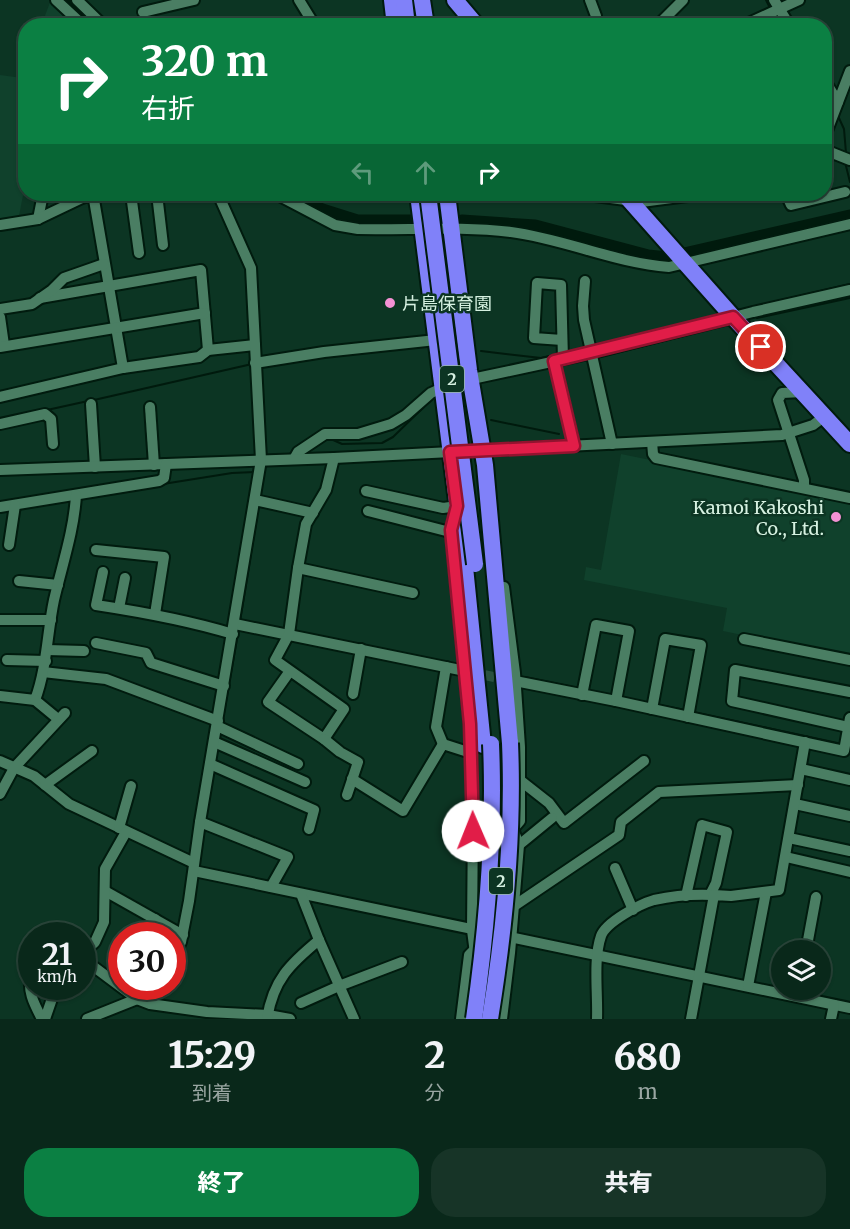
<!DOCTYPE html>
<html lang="ja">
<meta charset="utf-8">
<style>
:root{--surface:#09281a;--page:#173427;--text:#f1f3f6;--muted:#99a6a2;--line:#294439;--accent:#0b8043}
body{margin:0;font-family:Merriweather,"Noto Sans JP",serif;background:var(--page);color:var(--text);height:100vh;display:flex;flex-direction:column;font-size:22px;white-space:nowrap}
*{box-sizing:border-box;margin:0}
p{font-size:20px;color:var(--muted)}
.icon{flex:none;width:33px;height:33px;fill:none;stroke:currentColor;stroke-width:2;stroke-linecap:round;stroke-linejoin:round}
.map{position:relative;height:1019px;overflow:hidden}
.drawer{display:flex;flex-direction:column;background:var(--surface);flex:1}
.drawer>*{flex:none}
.guide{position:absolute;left:18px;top:18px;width:814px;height:183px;border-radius:24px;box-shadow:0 2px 4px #0004,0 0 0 2px var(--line);background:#0b8043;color:#fff;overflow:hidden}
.controls{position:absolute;left:771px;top:940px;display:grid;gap:12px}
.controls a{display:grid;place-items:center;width:60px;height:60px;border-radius:50%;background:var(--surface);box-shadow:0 2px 4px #0004,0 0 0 2px var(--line);font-size:30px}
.speed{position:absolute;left:18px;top:922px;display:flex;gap:12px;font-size:30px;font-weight:700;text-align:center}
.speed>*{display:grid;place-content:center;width:78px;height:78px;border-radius:50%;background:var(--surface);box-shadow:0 2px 4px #0004,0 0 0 2px var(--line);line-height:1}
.speed small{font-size:15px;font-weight:400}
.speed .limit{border:9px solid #d22;background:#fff;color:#111}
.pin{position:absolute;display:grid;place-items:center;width:51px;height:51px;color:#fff;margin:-26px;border:3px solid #fff;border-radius:50%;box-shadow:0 2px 6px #0007}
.me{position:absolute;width:66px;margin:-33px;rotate:359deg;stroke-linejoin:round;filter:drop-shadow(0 0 4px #0008)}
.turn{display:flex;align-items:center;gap:21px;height:126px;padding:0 24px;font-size:27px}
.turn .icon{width:78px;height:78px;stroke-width:2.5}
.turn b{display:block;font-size:42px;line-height:51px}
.lanes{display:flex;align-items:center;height:57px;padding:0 24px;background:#0003;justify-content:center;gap:30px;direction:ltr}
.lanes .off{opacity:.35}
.eta{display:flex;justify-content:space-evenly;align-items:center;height:102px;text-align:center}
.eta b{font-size:36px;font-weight:800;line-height:42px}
.cta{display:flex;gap:12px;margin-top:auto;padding:12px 24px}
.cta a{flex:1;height:69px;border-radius:24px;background:var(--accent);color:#fff;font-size:24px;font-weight:800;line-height:69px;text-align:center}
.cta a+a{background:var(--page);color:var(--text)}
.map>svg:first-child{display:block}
.built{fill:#10412c}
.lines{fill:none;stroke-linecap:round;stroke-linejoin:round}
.stream{stroke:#001a0d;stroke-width:2}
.river{stroke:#001a0d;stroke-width:15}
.minor-tunnel{stroke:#2a5140;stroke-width:10;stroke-dasharray:10 5;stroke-linecap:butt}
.minor-casing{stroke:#011b0e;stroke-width:14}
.highway-casing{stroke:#011b0e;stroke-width:20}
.minor{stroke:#4a7e63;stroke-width:10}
.highway{stroke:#8081f9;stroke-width:16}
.highway-bridge-casing{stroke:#011b0e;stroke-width:20;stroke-linecap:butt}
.highway-bridge{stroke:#8081f9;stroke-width:16}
.route-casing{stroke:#92132f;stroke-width:15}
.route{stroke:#e11d48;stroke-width:10}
.poi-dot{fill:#f491d4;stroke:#0c3523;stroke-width:2}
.labels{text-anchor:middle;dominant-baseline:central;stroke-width:5;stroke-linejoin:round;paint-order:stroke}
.shield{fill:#0c3523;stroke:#99b9a8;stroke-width:1.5}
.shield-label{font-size:16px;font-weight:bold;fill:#d6f1e1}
.poi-label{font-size:18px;fill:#d6f1e1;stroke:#0c3523;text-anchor:start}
</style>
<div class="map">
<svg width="850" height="1019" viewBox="0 0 850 1019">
<rect width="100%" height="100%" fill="#0c3523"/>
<g class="built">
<path d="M51,0L67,15L64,25L41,26Z"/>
<path d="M25,69V185L19,216L0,219V75L22,78Z"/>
<path d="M621,454L850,501V657L723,631L727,608L584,580L586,567L601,570Z"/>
</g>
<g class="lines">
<g class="stream">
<path d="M766,0L770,8"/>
<path d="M775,15L782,26"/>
<path d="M825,93L832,105"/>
<path d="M838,116L844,129L846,153"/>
<path d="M845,162L850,182"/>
<path d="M751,307L850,284"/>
<path d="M757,318L850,298"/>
<path d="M593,347L720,315"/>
<path d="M481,351L541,358L559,354"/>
<path d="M567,353L585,349"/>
<path d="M596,358L729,325"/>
<path d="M558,366L590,359"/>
<path d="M94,400L252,364"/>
<path d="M47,410L88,401"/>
<path d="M491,420L559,434"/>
<path d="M331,439L342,444L382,443L393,437L430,401"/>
<path d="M163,484L232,473L255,472"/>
<path d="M240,621L257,517"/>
<path d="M525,677L578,688"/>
<path d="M636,700L649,703"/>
<path d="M659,705L685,710"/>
<path d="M693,712L842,744"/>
<path d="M224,713L239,627"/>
</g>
<g class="river">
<path d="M64,0L93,26"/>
<path d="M290,194L322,211L357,222H411"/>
<path d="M462,222L535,227L648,257L667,259L850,217"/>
</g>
<path class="minor-tunnel" d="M470,672L508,680"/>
<defs>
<g id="minor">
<path d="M56,0L84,26"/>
<path d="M77,0L104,26"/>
<path d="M299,0L315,26"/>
<path d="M590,0L596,16"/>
<path d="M774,0L790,26"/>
<path d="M143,12L194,0"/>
<path d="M657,26L683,0"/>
<path d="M742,26L799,0"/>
<path d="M825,81L838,102"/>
<path d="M825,136L850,71"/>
<path d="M825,150L850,160"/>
<path d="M93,194L123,368"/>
<path d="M131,194L139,253"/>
<path d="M157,194L163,245"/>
<path d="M276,194L335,225L358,229C409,230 461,226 511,232C565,239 615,263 669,267L850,224"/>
<path d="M580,194L641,202L703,194"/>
<path d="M786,194L791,205L845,192"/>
<path d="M38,219L43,194"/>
<path d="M0,225L38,219L82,198L95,194"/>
<path d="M585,281L583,306L584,320L612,444"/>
<path d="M40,298L201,270L208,350"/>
<path d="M0,309L32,304L52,290L64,278L104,264"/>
<path d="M0,317L4,345"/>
<path d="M562,340L534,338L537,283L561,285L563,359"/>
<path d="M0,347L205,313"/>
<path d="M554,361L574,445"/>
<path d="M255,363L324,352L436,340"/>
<path d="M472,379L593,353L753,312L850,290"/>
<path d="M803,392L782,393L778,400L804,480V487"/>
<path d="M0,397L123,368L199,357L208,350L255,345"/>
<path d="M91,404L95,467"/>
<path d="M150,407L154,465"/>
<path d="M0,424L45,414L51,419L53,444"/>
<path d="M652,442L653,454L656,458L850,498"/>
<path d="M294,459L298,452L325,434H358L391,424L406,415L431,393L442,388"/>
<path d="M0,470L334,458L782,435L813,425L825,416"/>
<path d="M366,491L443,508L457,506L451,530L470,724L473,819L472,930L476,961"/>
<path d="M255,500L313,513"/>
<path d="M0,507L159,481L164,478L166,464"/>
<path d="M368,511L446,531L451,530"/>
<path d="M9,545L15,505"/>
<path d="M96,550L164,557L155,614"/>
<path d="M298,568L413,593"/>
<path d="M103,572L96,605C142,612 187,620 233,634"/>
<path d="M19,581L58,585"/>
<path d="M119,608L125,578"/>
<path d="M0,620H51"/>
<path d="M235,624L470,672"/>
<path d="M744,639L850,660"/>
<path d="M96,643L146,653L151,663L224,686"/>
<path d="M47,650L84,651"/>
<path d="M7,660L46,661"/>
<path d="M290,671L268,702L324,739L344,709L275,660L289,634L298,568L306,524L326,490L334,458"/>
<path d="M43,672L106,679L218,721"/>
<path d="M510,680L616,701L844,751L850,718"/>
<path d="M353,694L361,649"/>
<path d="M582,695L596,625L629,631L616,701"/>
<path d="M0,696L35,700C47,668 47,633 54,600C62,565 74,531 76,495"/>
<path d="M35,700L58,719"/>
<path d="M652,709L665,639L701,645L688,717"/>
<path d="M217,726L298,764"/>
<path d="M848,727L732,701L735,670L850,692"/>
<path d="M324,739L340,752L358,762L347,795"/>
<path d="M214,742L305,782"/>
<path d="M443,744L436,727L446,667"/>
<path d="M0,761L34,776L69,804L194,863"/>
<path d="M210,764L314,810L309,829"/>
<path d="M801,769L850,780"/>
<path d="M352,779L403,811L443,744L471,753"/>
<path d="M521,781L549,803L564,823L644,761"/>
<path d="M45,785L92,751"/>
<path d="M0,794L14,768L65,713"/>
<path d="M795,804L850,816"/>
<path d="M200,822L288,857L271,887"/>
<path d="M119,828L131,786"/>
<path d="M789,838L850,851"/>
<path d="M473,843L481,835L513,829L520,821V747L515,673L504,587"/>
<path d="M519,845L552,818"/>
<path d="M786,857L850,872"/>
<path d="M615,868L633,910"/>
<path d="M194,871L850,1008"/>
<path d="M105,891L183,935"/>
<path d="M301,894L319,940L354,1019"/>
<path d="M686,896L702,825L727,832L716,883L710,895"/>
<path d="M514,906L619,835L621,822L659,792L798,785"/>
<path d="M145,936L155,919"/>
<path d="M806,951L816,897"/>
<path d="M82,954L95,942L104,922L105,869L126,832"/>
<path d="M82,958L137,999L150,1004L207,1012L268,1015L290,1019"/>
<path d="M172,962L181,942L189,901L200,822L261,460L251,268L218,194"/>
<path d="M32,973C26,989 34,1004 42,1019"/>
<path d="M748,986L766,892"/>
<path d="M301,1003L339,986L402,962"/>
<path d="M45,1019L56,987"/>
<path d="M87,1019L137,999L152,987"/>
<path d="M267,1019C273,980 290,964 319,940"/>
<path d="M461,1019L469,955L475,949"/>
<path d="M502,1019L510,953L519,845L513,829"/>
<path d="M597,1019C598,994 593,959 601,936C606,922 640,904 654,900C672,896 695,894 714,895"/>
<path d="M691,1019L714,895L731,896L779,890L805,742"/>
<path d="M831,1019L834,1005"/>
</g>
<g id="highway">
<path d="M392,0L395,26"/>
<path d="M404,0L407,26"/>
<path d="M422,0L426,26"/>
<path d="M455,0L477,26"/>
<path d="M418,194L464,557L483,745"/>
<path d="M447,194L469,370L485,465L510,743"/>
<path d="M624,194L733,317L850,444"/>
</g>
</defs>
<use href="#minor" class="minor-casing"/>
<use href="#highway" class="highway-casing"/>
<use href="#minor" class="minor"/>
<use href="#highway" class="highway"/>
<defs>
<g id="highway-bridge">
<path d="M428,194L475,564"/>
<path d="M474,1019C487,928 495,836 491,744"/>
<path d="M490,1019C505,927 514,837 510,743"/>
</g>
</defs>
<use href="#highway-bridge" class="highway-bridge-casing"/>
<use href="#highway-bridge" class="highway-bridge"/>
</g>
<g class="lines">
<defs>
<path id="route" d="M473,831L470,724L451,530L457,506L450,452L574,446L554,361L733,317L761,347"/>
</defs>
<use href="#route" class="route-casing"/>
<use href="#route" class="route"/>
</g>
<g class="poi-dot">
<circle cx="390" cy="303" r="6"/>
<circle cx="836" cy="517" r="6"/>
</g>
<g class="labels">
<g class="shield">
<rect x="440" y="366" width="24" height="26" rx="4.5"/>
<rect x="489" y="868" width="24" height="26" rx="4.5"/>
</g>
<g class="shield-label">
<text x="452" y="379">2</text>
<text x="501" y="881">2</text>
</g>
<g class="poi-label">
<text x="402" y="303">片島保育園</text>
<text x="824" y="507" text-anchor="end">Kamoi Kakoshi<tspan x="824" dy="21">Co., Ltd.</tspan></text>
</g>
</g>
</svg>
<div class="controls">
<a><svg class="icon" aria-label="layers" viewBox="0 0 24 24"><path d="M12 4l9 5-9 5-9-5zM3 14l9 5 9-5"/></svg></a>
</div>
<div class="speed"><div>21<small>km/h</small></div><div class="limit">30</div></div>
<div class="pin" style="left:761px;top:347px;background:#d93025"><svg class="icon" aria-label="arrive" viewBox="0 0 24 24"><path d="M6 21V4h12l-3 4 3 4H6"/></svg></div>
<svg class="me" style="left:473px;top:831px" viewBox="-20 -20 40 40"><circle r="19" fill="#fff"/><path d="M0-13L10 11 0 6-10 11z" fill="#e11d48"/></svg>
<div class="guide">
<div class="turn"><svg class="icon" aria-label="right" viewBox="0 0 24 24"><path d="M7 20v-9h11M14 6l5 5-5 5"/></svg><div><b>320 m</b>右折</div></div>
<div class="lanes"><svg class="icon off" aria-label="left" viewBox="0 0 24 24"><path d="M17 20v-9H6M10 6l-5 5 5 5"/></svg><svg class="icon off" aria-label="ahead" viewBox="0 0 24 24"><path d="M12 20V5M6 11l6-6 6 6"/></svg><svg class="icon" aria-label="right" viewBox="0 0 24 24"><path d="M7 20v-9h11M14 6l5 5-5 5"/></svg></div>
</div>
</div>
<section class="drawer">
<div class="eta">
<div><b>15:29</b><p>到着</p></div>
<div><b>2</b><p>分</p></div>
<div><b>680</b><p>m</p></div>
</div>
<div class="cta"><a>終了</a><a>共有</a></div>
</section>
